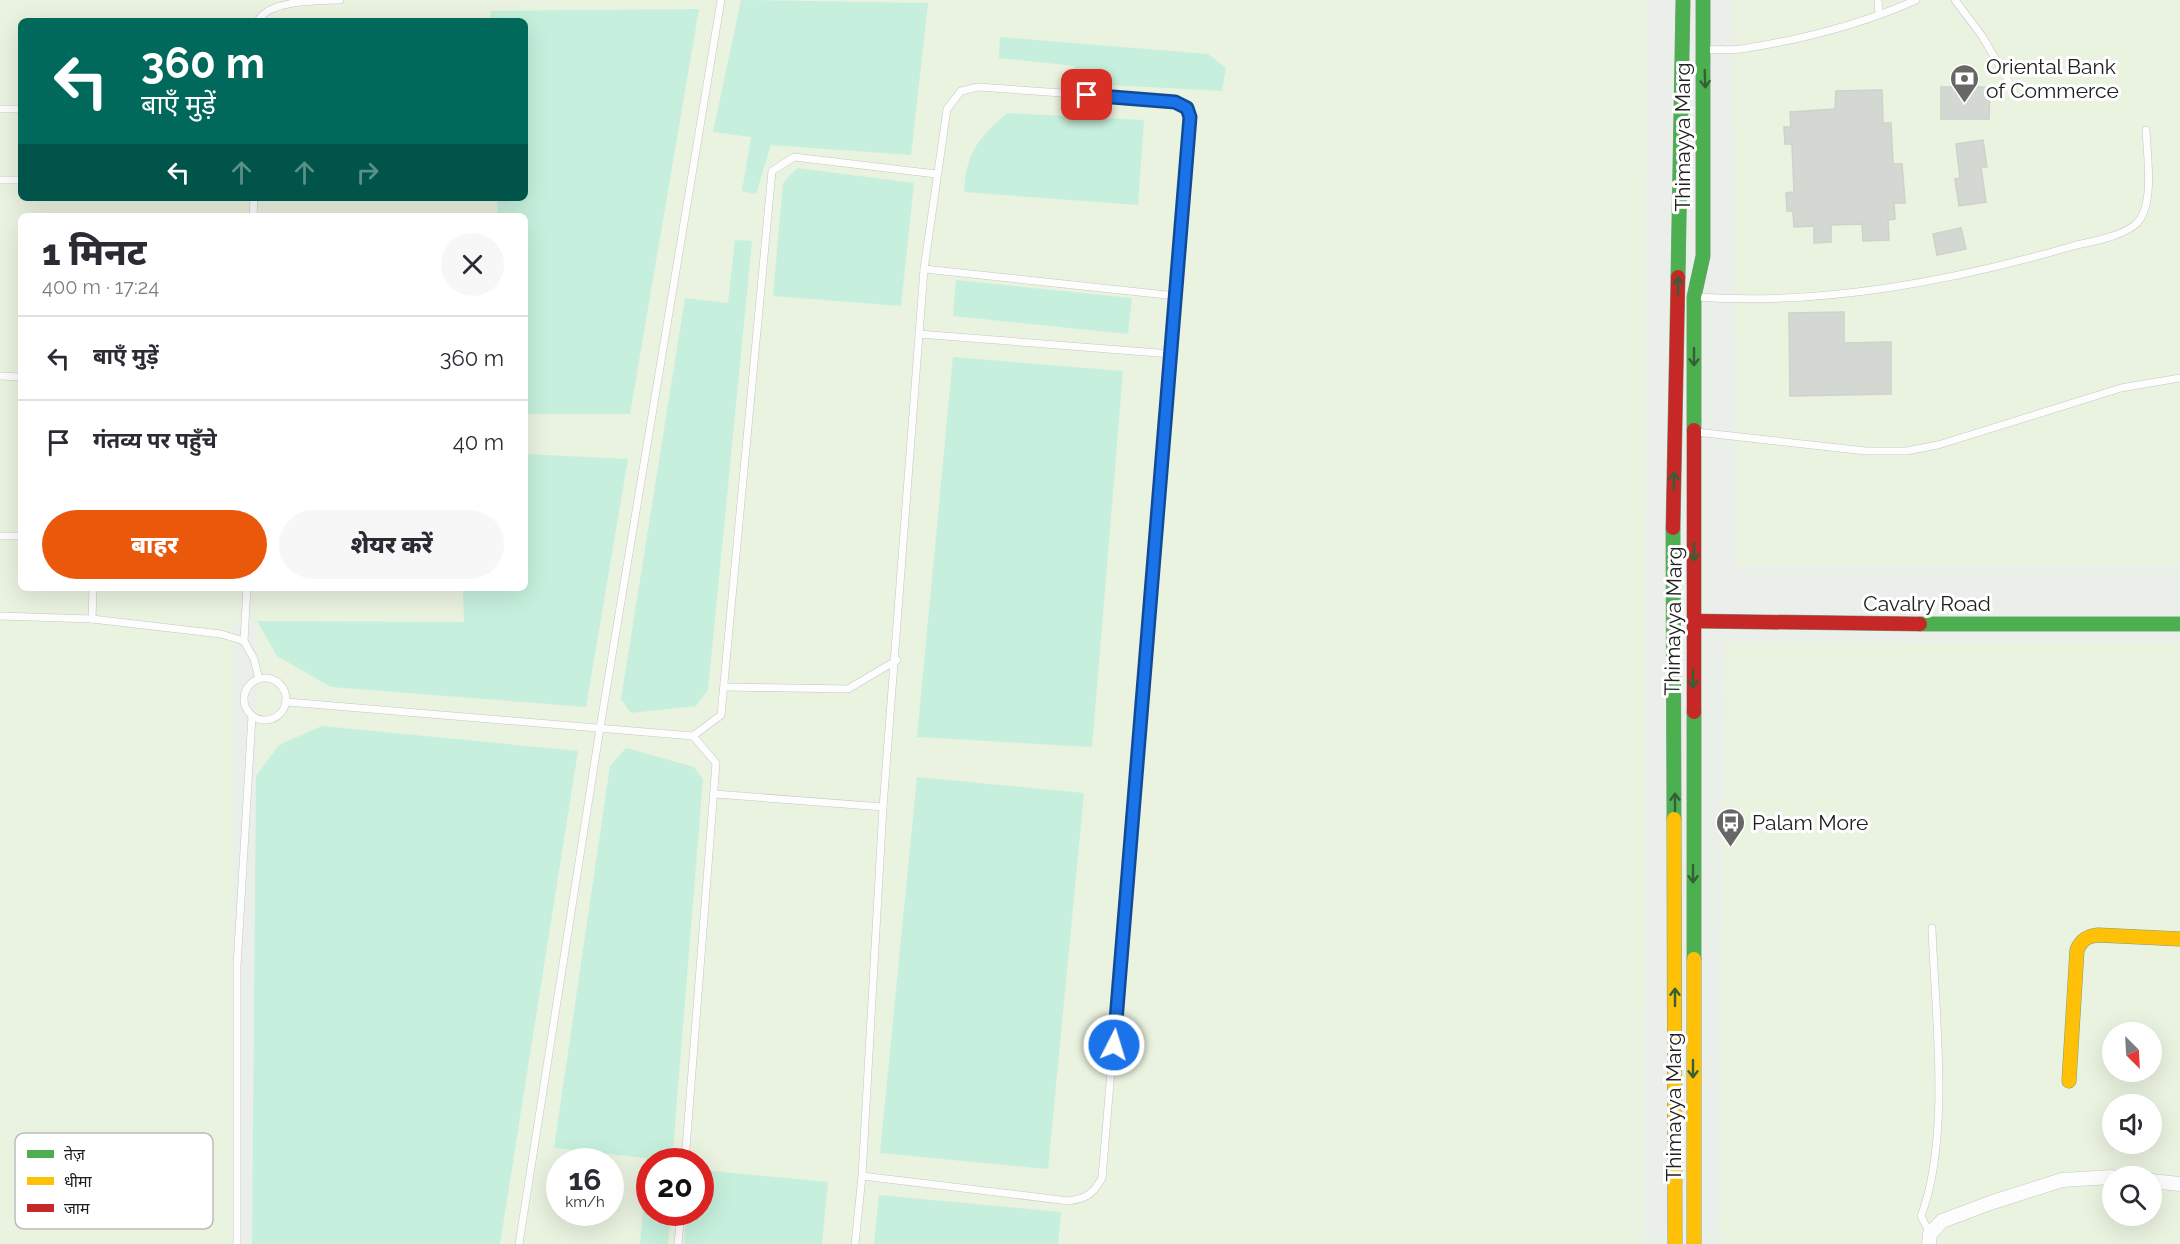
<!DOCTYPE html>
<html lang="hi">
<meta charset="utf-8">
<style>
:root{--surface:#fff;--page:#f7f7f7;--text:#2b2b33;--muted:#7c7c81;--line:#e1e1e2;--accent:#ea580c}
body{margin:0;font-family:Raleway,"Noto Sans Devanagari",sans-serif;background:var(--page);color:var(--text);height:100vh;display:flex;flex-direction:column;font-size:22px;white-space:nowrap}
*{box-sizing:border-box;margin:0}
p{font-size:20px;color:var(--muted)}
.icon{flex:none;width:33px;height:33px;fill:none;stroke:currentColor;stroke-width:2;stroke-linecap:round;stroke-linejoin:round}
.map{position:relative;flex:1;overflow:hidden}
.panel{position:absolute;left:18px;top:213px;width:510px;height:378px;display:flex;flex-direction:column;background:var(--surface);border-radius:9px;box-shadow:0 6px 24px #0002}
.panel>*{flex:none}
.banner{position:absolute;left:18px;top:18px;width:510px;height:183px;border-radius:9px;box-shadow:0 6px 24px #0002;background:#00695c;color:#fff;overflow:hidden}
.needle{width:39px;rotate:156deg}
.buttons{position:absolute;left:2102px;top:1022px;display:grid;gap:12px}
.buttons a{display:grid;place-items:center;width:60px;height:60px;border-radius:50%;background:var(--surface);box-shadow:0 6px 24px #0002;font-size:30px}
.speed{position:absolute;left:546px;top:1148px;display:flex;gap:12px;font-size:30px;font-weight:700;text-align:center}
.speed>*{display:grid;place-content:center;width:78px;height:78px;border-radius:50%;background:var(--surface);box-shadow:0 6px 24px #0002;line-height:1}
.speed small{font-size:15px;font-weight:400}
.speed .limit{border:9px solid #d22;background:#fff;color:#111}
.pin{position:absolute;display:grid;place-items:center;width:51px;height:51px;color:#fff;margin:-26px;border-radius:12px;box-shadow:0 3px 9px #0006}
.me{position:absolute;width:66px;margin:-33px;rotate:5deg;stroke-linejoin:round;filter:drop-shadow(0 0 4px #0008)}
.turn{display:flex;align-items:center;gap:21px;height:126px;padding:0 24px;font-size:27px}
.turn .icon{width:78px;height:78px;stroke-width:2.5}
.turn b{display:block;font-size:42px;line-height:51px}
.lanes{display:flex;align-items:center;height:57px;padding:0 24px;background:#0003;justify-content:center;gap:30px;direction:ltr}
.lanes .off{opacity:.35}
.round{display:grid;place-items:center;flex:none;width:63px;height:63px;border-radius:32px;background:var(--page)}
.summary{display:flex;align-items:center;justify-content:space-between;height:102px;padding:0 24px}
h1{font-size:36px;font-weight:800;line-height:45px}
.cta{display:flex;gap:12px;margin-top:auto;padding:12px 24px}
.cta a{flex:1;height:69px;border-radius:36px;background:var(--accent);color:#fff;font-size:24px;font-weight:800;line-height:69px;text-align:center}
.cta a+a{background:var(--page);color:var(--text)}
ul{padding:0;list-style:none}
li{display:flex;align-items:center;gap:18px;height:84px;padding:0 24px;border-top:2px solid var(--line)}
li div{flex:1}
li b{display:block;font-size:22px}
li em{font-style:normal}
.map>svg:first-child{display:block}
.military{fill:#eaf2e0;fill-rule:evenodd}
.grass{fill:#c6f0dd}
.building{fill:#d4d8d2;stroke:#cdd2ca;stroke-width:1.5}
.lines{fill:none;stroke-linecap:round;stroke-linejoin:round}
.lane-casing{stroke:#c5c7c5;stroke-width:8}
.street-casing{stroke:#c5c7c5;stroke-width:15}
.fast-casing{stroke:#809b84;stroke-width:15}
.slow-casing{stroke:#809b84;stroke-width:15}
.jam-casing{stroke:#809b84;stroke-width:15}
.lane{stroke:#fcfdfc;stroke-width:7}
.street{stroke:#fcfdfc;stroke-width:14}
.fast{stroke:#4caf50;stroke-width:14}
.slow{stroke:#ffc107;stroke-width:14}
.jam{stroke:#c62828;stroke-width:14}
.oneway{stroke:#346036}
.route-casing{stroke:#114b97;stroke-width:15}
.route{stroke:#1a73e8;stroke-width:10}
.labels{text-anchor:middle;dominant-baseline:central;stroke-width:6;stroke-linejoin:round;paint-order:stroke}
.poi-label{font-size:21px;fill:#202020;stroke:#fff;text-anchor:start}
.street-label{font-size:21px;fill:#202020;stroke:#fff}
.key{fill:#fff;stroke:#bcbcbc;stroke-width:1.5}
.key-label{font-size:16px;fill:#202020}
</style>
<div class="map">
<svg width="2180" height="1244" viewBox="0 0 2180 1244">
<rect width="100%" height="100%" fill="#eaefe9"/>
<g class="military">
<path d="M0,0H1647L1644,1244H252L257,621H234L232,1244H0ZM21,21H525V198H21ZM21,216H525V588H21ZM560,1161H610V1212H560ZM650,1161H700V1212H650Z"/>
<path d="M1733,0H2180V565H1737Z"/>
<path d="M1725,642L2180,643V1244H1719ZM2112,1032H2151V1071H2112ZM2112,1104H2151V1143H2112ZM2112,1176H2151V1215H2112Z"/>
</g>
<g class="grass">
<path d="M741,0L928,3L911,155L771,145L756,194L742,191L751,137L713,132Z"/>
<path d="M699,9L630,414H525V216H498L497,198H525V21H491L490,11Z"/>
<path d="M1000,37L1208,54L1226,68L1222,91L1073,83L1075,66L999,58Z"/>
<path d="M1007,113L1144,120L1138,205L964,192C966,152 978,139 1007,113Z"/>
<path d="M797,168L914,183L901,306L773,296L783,183Z"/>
<path d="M735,240L752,241L708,690L696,706L631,713L621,699L685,298L728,303Z"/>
<path d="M956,280L1132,298L1128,334L953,316Z"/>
<path d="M953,357L1123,371L1092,747L917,737Z"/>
<path d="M525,454L628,459L586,707L331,687L277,656L257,621L464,622L463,588H525Z"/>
<path d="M322,726L578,751L500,1244H252L256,776L279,745Z"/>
<path d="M626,748L694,767L703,779L672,1161L554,1148L610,766Z"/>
<path d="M917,777L1084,793L1048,1169L880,1153Z"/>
<path d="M701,1170L828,1182L822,1244H684L687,1212H700Z"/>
<path d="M646,1173H649L650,1212H671L668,1244H640Z"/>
<path d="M879,1195L1061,1212L1058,1244H874Z"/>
</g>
<g class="building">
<path d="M1941,87H1990L1989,119H1941Z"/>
<path d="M1882,90L1883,123H1891L1893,164H1902L1904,189L1905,203H1894L1895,219L1888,220L1889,240L1863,241L1862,224L1831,225V242L1814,243V226L1794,227L1793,211H1787L1786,193L1794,192L1792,144H1785L1784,127H1791L1790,112L1835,109L1836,91Z"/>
<path d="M1983,140L1987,167H1981L1986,202L1959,206L1955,179L1960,178L1956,144Z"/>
<path d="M1961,228L1966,249L1937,255L1933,234Z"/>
<path d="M1844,312V343L1891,342V394L1790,396L1789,313Z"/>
</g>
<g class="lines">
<defs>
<g id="lane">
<path d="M1878,0L1879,14"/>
<path d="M1955,0L1982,36L2012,87"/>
<path d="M258,21C269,0 315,1 340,0"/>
<path d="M1704,51C1717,48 1729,51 1741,49C1800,40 1862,24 1916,0"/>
<path d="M0,109H21"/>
<path d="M0,180H21"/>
<path d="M253,216L254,198"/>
<path d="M924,269L1176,296"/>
<path d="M1696,297C1823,306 1952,281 2073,246C2093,241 2122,237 2137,223C2155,204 2147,155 2146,130"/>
<path d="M919,334L1171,354"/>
<path d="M0,376L21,377"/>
<path d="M1696,432L1866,451H1906L1938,445L2121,388L2180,378"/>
<path d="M0,536H21"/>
<path d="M0,616L92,619L221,634L244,641L254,659L259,679"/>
<path d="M92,619L93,588"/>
<path d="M244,641L247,588"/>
<circle cx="265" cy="699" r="21"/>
<path d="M725,687L848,689L897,660"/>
<path d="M287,702L693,736"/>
<path d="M715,794L883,807"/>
<path d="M685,1161L716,763L693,736L721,715L772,171L794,157L936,174"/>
<path d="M1930,1234L1921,1216C1951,1138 1935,1013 1932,928"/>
<path d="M237,1244V966L252,716"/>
<path d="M519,1244L600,728L721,0"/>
<path d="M678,1244L681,1212"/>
<path d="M855,1244L862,1176L883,807L924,269L947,109L961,91L978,87L1175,101L1187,108L1190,131L1102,1178C1093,1194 1087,1198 1069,1201L862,1176"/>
</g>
<g id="street">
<path d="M2151,1181L2180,1184"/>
<path d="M1929,1244L1930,1234L1942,1221L1990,1203L2062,1180L2112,1177"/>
</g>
<g id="fast">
<path d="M1678,277L1683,0"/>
<path d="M1694,430V297L1703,256V0"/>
<path d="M1673,528L1674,819"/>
<path d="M1920,624H2180"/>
<path d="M1694,712V959"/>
</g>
<g id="slow">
<path d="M1674,819L1675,1244"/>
<path d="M1694,959V1244"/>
<path d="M2069,1081L2077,950C2081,940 2087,936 2098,935L2180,939"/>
</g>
<g id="jam">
<path d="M1694,430V712"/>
<path d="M1673,528L1678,277"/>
<path d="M1693,621L1920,624"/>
</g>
</defs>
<use href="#lane" class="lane-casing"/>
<use href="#street" class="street-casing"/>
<use href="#fast" class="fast-casing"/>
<use href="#slow" class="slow-casing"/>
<use href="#jam" class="jam-casing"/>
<use href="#lane" class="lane"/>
<use href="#street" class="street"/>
<use href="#fast" class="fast"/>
<use href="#slow" class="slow"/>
<use href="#jam" class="jam"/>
</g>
<defs><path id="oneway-shaft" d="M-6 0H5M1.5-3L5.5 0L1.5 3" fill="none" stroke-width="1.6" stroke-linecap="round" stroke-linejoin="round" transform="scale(1.5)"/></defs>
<g class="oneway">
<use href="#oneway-shaft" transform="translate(1705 79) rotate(88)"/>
<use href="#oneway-shaft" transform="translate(1678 286) rotate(-89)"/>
<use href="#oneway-shaft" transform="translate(1694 357) rotate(90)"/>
<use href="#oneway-shaft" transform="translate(1674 481) rotate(-89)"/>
<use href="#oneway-shaft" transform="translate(1694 552) rotate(90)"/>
<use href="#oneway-shaft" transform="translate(1693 679) rotate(90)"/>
<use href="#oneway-shaft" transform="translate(1675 802) rotate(-90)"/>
<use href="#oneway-shaft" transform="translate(1693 874) rotate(90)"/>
<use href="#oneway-shaft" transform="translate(1675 997) rotate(-90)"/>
<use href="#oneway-shaft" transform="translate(1693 1069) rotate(90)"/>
</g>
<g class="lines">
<defs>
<path id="route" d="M1087,95L1175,102L1187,108L1190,117L1114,1045"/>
</defs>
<use href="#route" class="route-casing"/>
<use href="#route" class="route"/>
</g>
<defs>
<symbol id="bank-pin" viewBox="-11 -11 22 30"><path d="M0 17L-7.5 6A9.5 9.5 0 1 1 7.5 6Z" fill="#676866" stroke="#fff"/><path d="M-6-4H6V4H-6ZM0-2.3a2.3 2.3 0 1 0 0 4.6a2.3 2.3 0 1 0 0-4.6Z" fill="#fff"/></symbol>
<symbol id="bus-pin" viewBox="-11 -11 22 30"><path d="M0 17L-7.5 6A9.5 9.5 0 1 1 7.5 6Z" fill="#676866" stroke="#fff"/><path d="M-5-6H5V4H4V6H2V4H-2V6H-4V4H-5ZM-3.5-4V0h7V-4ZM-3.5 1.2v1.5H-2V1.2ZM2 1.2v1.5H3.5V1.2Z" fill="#fff"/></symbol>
</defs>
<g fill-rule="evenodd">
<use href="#bank-pin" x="1948" y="62" width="33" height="45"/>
<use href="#bus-pin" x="1714" y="806" width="33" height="45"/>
</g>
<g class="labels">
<g class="poi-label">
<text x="1986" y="66">Oriental Bank<tspan x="1986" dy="24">of Commerce</tspan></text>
<text x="1752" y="822">Palam More</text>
</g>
<g class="street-label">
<text transform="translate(1682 137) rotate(-90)">Thimayya Marg</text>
<text x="1927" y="603">Cavalry Road</text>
<text transform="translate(1673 621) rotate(-89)">Thimayya Marg</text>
<text transform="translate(1673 1107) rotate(-90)">Thimayya Marg</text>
</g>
</g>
<rect x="15" y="1133" width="198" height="96" rx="9" class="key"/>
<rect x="27" y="1150" width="27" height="8" fill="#4caf50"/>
<rect x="27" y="1177" width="27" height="8" fill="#ffc107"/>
<rect x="27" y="1204" width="27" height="8" fill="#c62828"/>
<g class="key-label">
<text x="64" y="1160">तेज़</text>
<text x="64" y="1187">धीमा</text>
<text x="64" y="1214">जाम</text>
</g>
</svg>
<div class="buttons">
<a><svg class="needle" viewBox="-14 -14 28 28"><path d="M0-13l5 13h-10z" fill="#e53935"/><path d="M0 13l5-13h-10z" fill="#7c7c81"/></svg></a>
<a><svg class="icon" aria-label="sound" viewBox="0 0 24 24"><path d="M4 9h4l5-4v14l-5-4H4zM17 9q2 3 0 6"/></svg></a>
<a><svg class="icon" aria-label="search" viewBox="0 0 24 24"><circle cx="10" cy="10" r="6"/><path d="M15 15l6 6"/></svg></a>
</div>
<div class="speed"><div>16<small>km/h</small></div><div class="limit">20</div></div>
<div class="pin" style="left:1087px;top:95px;background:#d93025"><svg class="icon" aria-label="arrive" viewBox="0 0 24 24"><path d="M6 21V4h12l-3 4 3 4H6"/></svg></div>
<svg class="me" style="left:1114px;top:1045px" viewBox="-20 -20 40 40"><circle r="17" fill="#1a73e8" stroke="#fff" stroke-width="3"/><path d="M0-11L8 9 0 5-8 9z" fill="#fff"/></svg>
<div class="banner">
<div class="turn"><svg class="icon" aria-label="left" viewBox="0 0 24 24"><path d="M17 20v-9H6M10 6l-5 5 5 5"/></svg><div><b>360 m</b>बाएँ मुड़ें</div></div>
<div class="lanes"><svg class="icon" aria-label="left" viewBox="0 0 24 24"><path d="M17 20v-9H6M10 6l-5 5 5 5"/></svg><svg class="icon off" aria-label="ahead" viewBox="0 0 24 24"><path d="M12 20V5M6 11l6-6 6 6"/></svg><svg class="icon off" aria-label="ahead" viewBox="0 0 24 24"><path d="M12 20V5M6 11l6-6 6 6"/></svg><svg class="icon off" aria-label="right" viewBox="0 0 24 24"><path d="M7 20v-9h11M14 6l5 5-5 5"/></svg></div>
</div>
<section class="panel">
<div class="summary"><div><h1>1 मिनट</h1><p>400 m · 17:24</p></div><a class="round"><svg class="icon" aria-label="close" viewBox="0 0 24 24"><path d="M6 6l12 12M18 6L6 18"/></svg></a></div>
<ul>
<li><svg class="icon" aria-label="left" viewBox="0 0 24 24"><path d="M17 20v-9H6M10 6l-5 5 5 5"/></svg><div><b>बाएँ मुड़ें</b></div><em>360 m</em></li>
<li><svg class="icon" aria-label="arrive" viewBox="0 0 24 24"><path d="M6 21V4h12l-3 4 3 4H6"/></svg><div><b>गंतव्य पर पहुँचे</b></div><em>40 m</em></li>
</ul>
<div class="cta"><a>बाहर</a><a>शेयर करें</a></div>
</section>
</div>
